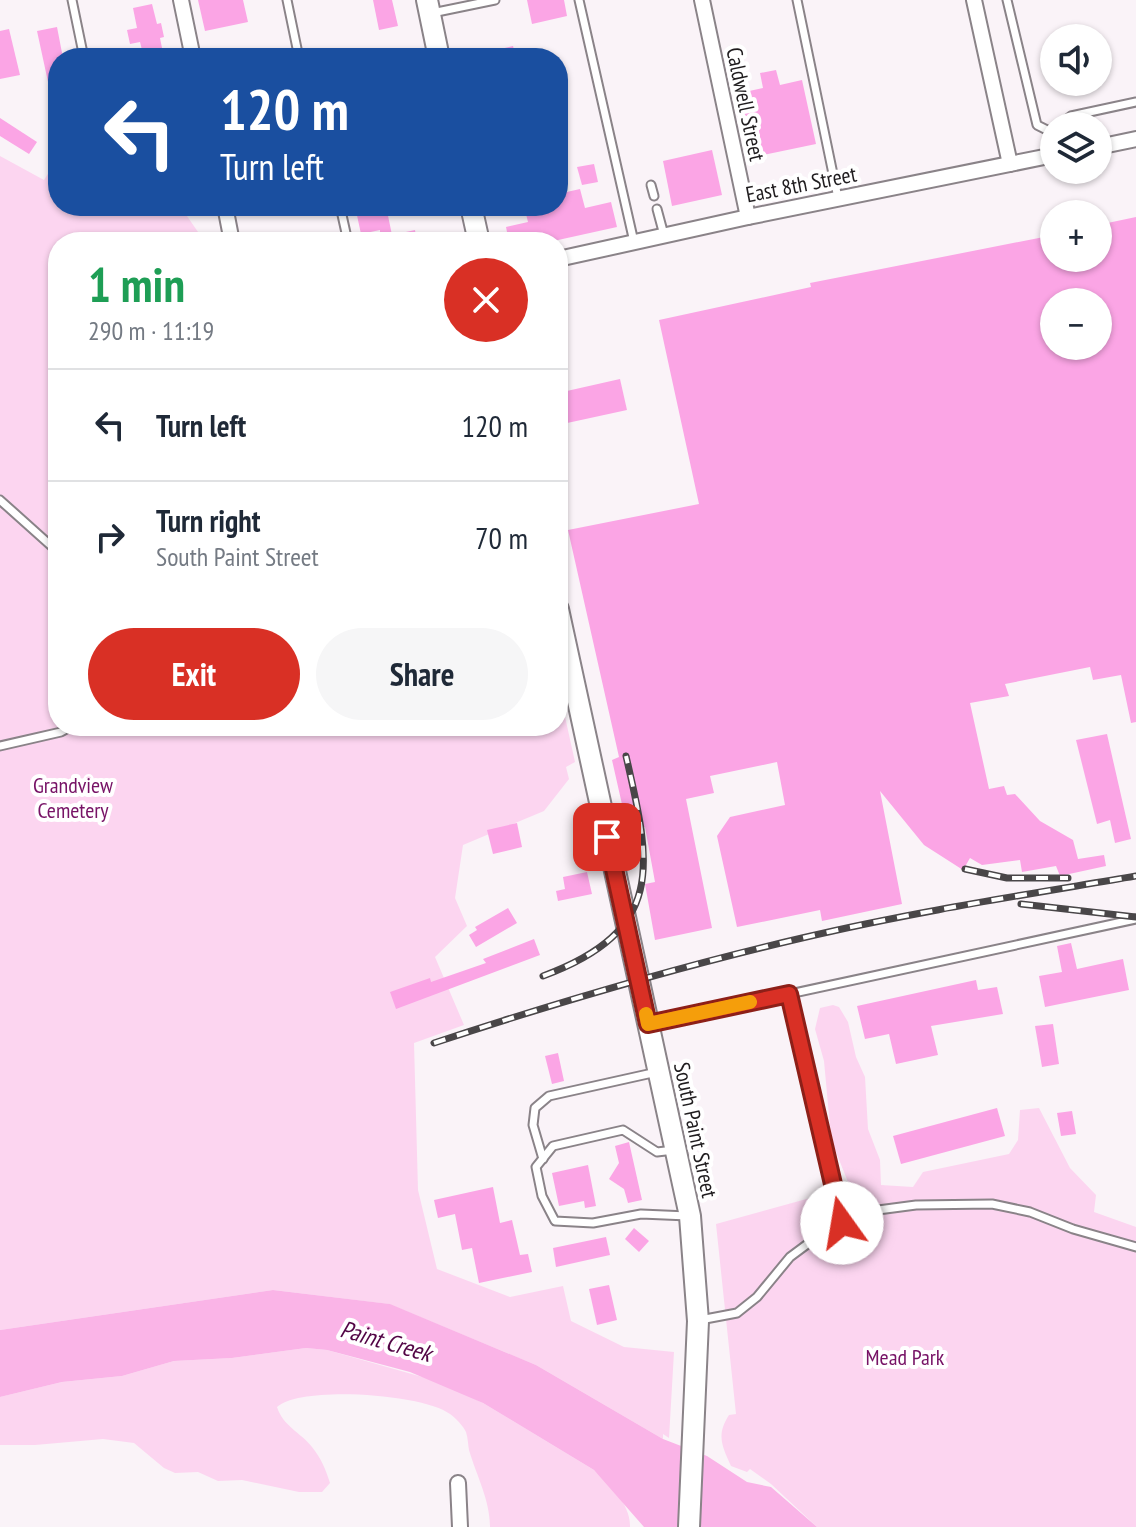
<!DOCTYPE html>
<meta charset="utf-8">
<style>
:root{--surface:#fff;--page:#f6f6f7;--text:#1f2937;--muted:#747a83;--line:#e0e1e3;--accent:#d93025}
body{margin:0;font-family:"PT Sans Narrow",sans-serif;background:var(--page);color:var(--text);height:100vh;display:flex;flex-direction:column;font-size:30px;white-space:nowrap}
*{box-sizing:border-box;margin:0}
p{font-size:26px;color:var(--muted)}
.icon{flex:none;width:44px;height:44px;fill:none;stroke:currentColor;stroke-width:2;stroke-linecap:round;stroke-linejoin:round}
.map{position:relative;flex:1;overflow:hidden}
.sheet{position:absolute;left:48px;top:232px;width:520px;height:504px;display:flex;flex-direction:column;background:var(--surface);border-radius:32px;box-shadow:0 2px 6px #0004}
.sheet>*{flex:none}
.top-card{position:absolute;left:48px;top:48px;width:520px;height:168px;border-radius:32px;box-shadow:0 2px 6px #0004;background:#1a4fa0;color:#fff;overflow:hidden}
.controls{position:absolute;left:1040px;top:24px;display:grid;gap:16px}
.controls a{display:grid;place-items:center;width:72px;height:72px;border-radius:50%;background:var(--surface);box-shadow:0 2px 6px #0004;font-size:40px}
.pin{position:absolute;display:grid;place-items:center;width:68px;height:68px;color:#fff;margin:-34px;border-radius:16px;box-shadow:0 4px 12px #0006}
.me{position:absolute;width:88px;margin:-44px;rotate:347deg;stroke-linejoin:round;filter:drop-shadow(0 0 6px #0008)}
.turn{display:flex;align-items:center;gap:28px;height:168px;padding:0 40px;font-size:36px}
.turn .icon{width:104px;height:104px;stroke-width:2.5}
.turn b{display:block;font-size:56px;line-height:68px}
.round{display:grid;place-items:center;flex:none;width:84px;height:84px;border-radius:42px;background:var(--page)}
.summary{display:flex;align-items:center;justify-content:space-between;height:136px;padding:0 40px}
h1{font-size:48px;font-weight:700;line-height:60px;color:#1e9e55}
.button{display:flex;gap:16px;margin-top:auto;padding:16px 40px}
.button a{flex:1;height:92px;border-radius:48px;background:var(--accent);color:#fff;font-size:32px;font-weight:700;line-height:92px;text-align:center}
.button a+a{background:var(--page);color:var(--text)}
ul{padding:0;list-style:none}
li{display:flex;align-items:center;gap:24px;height:112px;padding:0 40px;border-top:2px solid var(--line)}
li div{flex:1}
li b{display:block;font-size:30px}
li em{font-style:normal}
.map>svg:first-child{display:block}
.green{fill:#fcd5f0}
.water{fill:#fab4e7}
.building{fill:#fba5e5;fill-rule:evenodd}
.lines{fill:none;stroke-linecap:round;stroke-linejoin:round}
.service-casing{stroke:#8a8388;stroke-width:11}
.minor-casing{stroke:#8a8388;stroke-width:18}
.secondary-casing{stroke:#8a8388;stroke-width:24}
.service{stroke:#fff;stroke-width:7}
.minor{stroke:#fff;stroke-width:14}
.secondary{stroke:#fff;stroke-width:20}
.rail-casing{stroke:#494648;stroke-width:7}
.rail{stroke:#fff;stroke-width:4;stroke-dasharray:12;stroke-linecap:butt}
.route-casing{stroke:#8d1f18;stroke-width:20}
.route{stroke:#d93025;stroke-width:14}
.slow{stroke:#f59e0b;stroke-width:14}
.labels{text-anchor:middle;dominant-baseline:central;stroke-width:8;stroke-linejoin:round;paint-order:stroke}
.street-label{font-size:22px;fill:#1f1c1e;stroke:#fff}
.park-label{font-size:22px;fill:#771366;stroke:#fff}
.water-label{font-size:24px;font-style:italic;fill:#520445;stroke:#fff}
</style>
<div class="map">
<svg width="1136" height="1527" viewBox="0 0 1136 1527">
<rect width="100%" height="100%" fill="#faf3f8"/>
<g class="green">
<path d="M0,156L44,180L58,158V206H180L205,242H58V726H558V685L575,762L566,767L569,779L544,811L463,845L455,898L467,926L435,957L464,1025L414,1043L418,1190L437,1269L510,1297L563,1286L571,1321L624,1347L674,1352L669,1438L663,1434V1439L536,1365L389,1304L273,1290L0,1330Z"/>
<path d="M833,1005L839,1007L848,1022L856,1057L865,1077L868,1129L880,1160L881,1185L913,1187L923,1172L1009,1154L1018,1140L1020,1110L1039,1108L1070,1168L1096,1195L1094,1212L1136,1227V1527H817L771,1484L750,1469L747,1472L731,1466C722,1446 716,1435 729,1415L736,1414L716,1224L850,1187L834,1147L830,1126L824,1061L815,1029L820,1008Z"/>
<path d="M306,1348L327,1350L440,1382L483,1403L594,1470C610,1484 631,1505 630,1527H490C490,1500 477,1477 469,1450C468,1445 468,1438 466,1432C464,1427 455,1417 450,1414C424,1394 301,1385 277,1407C283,1426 300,1432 312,1447C321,1458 326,1470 330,1483L322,1492H299L242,1480L218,1481L198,1472L175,1473L164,1468L134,1443L103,1439L35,1445H0V1397L62,1382L122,1376L174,1361L232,1358Z"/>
</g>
<path class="water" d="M273,1290L390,1304L536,1365L663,1439L707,1456L747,1482L771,1487L817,1527H644L594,1470L483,1403L410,1372L327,1350L306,1348L232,1358L174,1361L122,1376L62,1382L0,1397V1330Z"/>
<g class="building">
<path d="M198,0H243L248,22L205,31Z"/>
<path d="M373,0H392L398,26L379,30Z"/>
<path d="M527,0H564L567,16L532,24Z"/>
<path d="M152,4L157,24L161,23L164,37L160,38L164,58H144L140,42L130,44L127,30L137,28L133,8Z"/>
<path d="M57,27L63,58H58V105H53L37,31Z"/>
<path d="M9,29L20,75L0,79V31Z"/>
<path d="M513,46L516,58H479V54Z"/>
<path d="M776,70L780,85L802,80L816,144L754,157L740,93L763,88L760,73Z"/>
<path d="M0,118L37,142L29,154L0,136Z"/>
<path d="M712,150L722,195L672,206L663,161Z"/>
<path d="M594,164L598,182L582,185L577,167Z"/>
<path d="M580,189L585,208L611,202L617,227L549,242H509L506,227L528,222L524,206H558V194Z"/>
<path d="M355,206H386L392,235L415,230L417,242H380V230L361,234Z"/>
<path d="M1136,217V722L1131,723L1121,675L1093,680L1090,667L1005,684L1009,696L970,703L989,789L1004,786L1007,795L1015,794L1040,821L1073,840L1078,859L1104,855L1106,866L1060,876L1056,866L1022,872L1020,860L982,865L970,858L963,870L924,845L880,791L902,904L822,921L820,910L737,927L717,836L730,817L785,805L777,762L710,776L714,793L686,799L712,928L655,940L645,884L655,882L645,827L628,831L612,760L619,757L568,530L699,504L659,320L811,287L810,283L1054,235V258H1098V225ZM1054,302H1098V346H1054Z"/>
<path d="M620,379L627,410L558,425V393Z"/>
<path d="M1107,734L1131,839L1115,843L1110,820L1097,824L1076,740Z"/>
<path d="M517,823L522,847L493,854L487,830Z"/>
<path d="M587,872L592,894L558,901L556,891L565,889L563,877Z"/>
<path d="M508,908L517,923L476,947L469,935L477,930L475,927Z"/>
<path d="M534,939L540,955L396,1009L390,992L430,978L431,982L486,963L483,959Z"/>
<path d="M1071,943L1077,969L1123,959L1129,990L1045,1007L1039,976L1062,972L1057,946Z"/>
<path d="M976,980L978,990L997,987L1003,1014L931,1026L938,1055L896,1064L889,1034L865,1039L857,1006Z"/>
<path d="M1053,1024L1059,1064L1042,1067L1035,1026Z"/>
<path d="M558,1053L564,1081L552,1084L545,1056Z"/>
<path d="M997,1108L1005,1136L901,1164L893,1136Z"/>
<path d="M1072,1111L1076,1134L1061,1136L1057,1113Z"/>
<path d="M629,1142L642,1200L628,1203L624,1189L609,1179L619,1163L615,1146Z"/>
<path d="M588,1165L596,1206L585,1208L584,1201L559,1206L552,1173Z"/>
<path d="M493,1187L500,1223L512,1220L520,1255L528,1254L532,1272L479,1283L472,1248L462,1250L455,1214L438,1218L434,1200Z"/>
<path d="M634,1228L649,1241L639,1252L625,1239Z"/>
<path d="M606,1237L610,1255L556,1267L553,1248Z"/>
<path d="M609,1285L617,1320L597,1325L589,1289Z"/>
</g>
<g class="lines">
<defs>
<g id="service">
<path d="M72,0L84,58"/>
<path d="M287,0L299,58"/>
<path d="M579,0L634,242"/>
<path d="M797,0L838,198"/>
<path d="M1007,0L1037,125L1051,132L1054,144"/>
<path d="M432,13L495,0"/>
<path d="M1058,126L1071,116L1136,102"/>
<path d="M651,185L654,196"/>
<path d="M340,206L348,242"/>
<path d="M657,209L664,235"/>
<path d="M0,500L58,552"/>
<path d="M0,746L61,732L72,726"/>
<path d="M789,994L842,1223"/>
<path d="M651,1024L1136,919"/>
<path d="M674,1150L657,1152L623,1130L553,1146L536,1167L542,1196L555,1221L593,1223L641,1214L688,1216"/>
<path d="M543,1159L533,1125L535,1108L549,1096L657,1072"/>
<path d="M700,1320L737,1313L757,1297L790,1257L825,1231L863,1212L916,1205L992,1204L1030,1212L1073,1229L1136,1247"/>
</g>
<g id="minor">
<path d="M181,0L193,58"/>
<path d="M702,0L748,217"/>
<path d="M974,0L1010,164"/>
<path d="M1098,147L1136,139"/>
<path d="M225,206L232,242"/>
<path d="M558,259L748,217L1054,155"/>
<path d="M458,1483L460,1527"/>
</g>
<g id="secondary">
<path d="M427,0L439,58"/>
<path d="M471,206L479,242"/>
<path d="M558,609L690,1216L698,1321L689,1527"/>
</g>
</defs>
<use href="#service" class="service-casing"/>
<use href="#minor" class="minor-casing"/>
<use href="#secondary" class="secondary-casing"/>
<use href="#service" class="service"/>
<use href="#minor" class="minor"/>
<use href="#secondary" class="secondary"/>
<defs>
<g id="rail">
<path d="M965,869L1007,878H1068"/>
<path d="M1021,904L1136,917"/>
<path d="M543,976C667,930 651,864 626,756"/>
<path d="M434,1043C555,1003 677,967 802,938C912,912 1024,895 1136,876"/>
</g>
</defs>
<use href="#rail" class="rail-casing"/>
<use href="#rail" class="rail"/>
</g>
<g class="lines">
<defs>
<path id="route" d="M607,837L648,1024L789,994L842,1223"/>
</defs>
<use href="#route" class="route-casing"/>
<use href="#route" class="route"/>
<path class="slow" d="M646,1014L648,1024L750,1002"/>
</g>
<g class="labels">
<g class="street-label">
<text transform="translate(746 104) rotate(78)">Caldwell Street</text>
<text transform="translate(801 184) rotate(-11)">East 8th Street</text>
<text transform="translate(696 1130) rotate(78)">South Paint Street</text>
</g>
<g class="park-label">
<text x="73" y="785">Grandview<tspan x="73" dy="25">Cemetery</tspan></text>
<text x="905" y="1357">Mead Park</text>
</g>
<g class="water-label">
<text transform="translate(386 1341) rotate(16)">Paint Creek</text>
</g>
</g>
</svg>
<div class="controls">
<a><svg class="icon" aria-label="sound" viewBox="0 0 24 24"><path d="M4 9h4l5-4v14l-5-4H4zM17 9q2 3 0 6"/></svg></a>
<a><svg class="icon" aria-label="layers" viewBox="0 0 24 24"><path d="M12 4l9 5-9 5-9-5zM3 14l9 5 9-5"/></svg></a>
<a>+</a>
<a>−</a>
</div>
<div class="pin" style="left:607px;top:837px;background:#d93025"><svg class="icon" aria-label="arrive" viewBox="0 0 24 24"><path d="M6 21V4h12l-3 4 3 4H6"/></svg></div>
<svg class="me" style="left:842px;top:1223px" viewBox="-20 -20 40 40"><circle r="19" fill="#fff"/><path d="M0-13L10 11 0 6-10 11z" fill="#d93025"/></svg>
<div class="top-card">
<div class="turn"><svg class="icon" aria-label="left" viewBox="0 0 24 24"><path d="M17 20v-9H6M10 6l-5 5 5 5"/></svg><div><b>120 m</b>Turn left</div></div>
</div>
<section class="sheet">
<div class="summary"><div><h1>1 min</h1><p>290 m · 11:19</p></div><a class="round" style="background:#d93025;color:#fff"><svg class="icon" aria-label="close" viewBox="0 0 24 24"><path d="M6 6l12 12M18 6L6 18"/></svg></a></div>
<ul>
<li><svg class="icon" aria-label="left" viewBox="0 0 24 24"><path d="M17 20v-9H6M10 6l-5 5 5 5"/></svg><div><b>Turn left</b></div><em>120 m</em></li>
<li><svg class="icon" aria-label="right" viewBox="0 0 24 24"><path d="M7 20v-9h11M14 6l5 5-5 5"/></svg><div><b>Turn right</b><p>South Paint Street</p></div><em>70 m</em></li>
</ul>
<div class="button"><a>Exit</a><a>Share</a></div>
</section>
</div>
